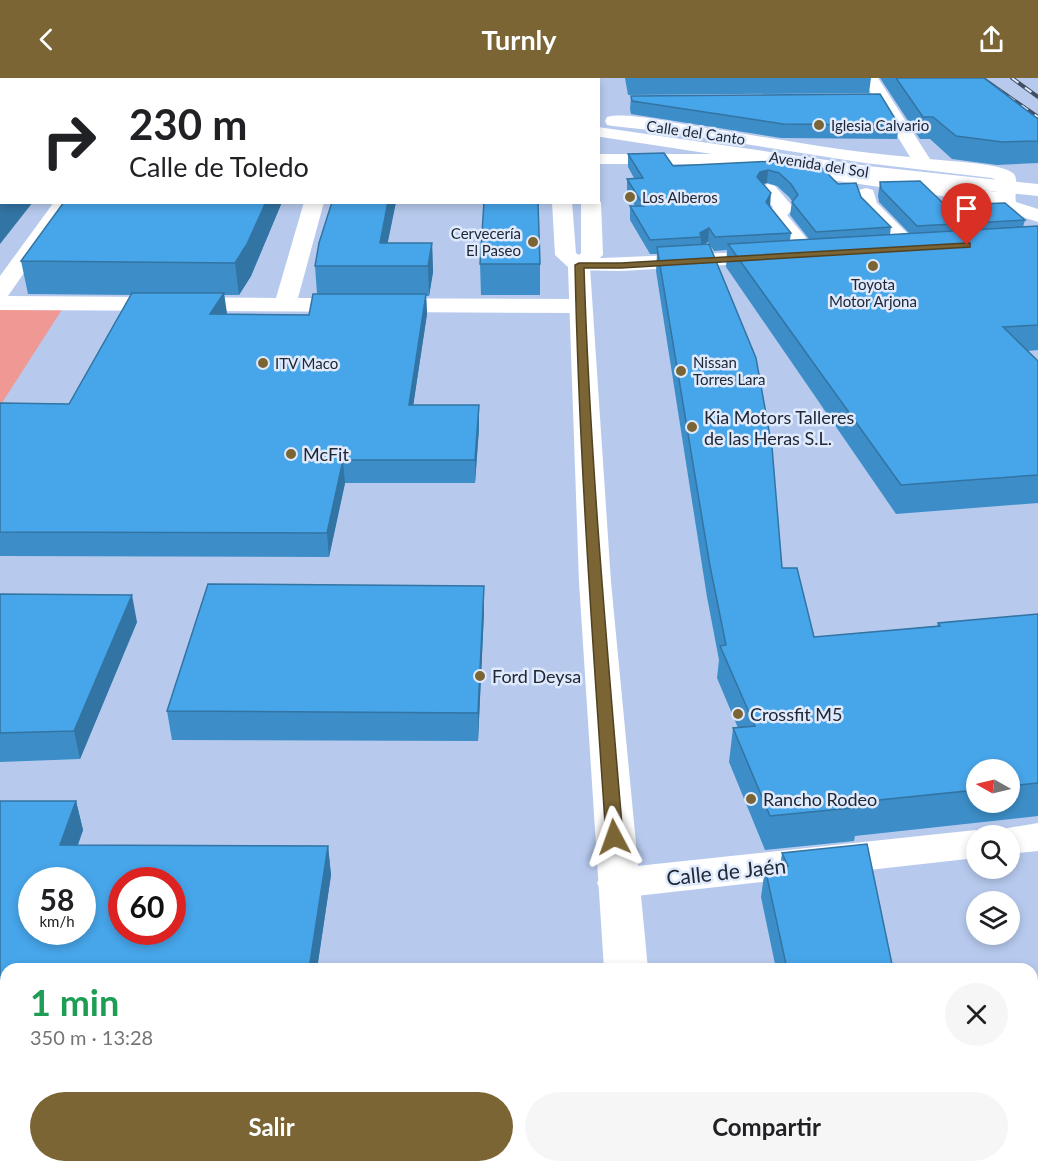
<!DOCTYPE html>
<html lang="es">
<meta charset="utf-8">
<style>
:root{--surface:#fff;--page:#f6f6f6;--text:#202124;--muted:#757577;--accent:#7c6535}
body{margin:0;font-family:Lato,sans-serif;background:var(--page);color:var(--text);height:100vh;display:flex;flex-direction:column;font-size:22px;white-space:nowrap}
*{box-sizing:border-box;margin:0}
p{font-size:20px;color:var(--muted)}
.icon{flex:none;width:33px;height:33px;fill:none;stroke:currentColor;stroke-width:2;stroke-linecap:round;stroke-linejoin:round}
.map{position:relative;flex:1;overflow:hidden}
.details{position:absolute;left:0px;top:885px;width:1038px;height:210px;display:flex;flex-direction:column;background:var(--surface);border-radius:18px 18px 0 0;box-shadow:0 3px 9px #0003}
.details>*{flex:none}
.hud{position:absolute;left:0px;top:0px;width:600px;height:126px;box-shadow:0 3px 9px #0003;background:#fff;color:var(--text);overflow:hidden}
.needle{width:39px;rotate:278deg}
.fabs{position:absolute;left:966px;top:681px;display:grid;gap:12px}
.fabs a{display:grid;place-items:center;width:54px;height:54px;border-radius:50%;background:var(--surface);box-shadow:0 3px 9px #0003;font-size:30px}
.speed{position:absolute;left:18px;top:789px;display:flex;gap:12px;font-size:30px;font-weight:700;text-align:center}
.speed>*{display:grid;place-content:center;width:78px;height:78px;border-radius:50%;background:var(--surface);box-shadow:0 3px 9px #0003;line-height:1}
.speed small{font-size:15px;font-weight:400}
.speed .limit{border:9px solid #d22;background:#fff;color:#111}
.pin{position:absolute;display:grid;place-items:center;width:51px;height:51px;color:#fff;margin:-62px -26px;border-radius:50% 50% 50% 0;rotate:-45deg;box-shadow:0 0 6px #0007}
.pin .icon{rotate:45deg}
.me{position:absolute;width:66px;margin:-33px;rotate:356deg;stroke-linejoin:round;filter:drop-shadow(0 0 4px #0008)}
.turn{display:flex;align-items:center;gap:21px;height:126px;padding:0 30px;font-size:27px}
.turn .icon{width:78px;height:78px;stroke-width:2.5}
.turn b{display:block;font-size:42px;line-height:51px}
.round{display:grid;place-items:center;flex:none;width:63px;height:63px;border-radius:32px;background:var(--page)}
.headline{display:flex;align-items:center;justify-content:space-between;height:102px;padding:0 30px}
h1{font-size:36px;font-weight:700;line-height:45px;color:#1e9e55}
.primary-button{display:flex;gap:12px;margin-top:auto;padding:12px 30px}
.primary-button a{flex:1;height:69px;border-radius:36px;background:var(--accent);color:#fff;font-size:24px;font-weight:700;line-height:69px;text-align:center}
.primary-button a+a{background:var(--page);color:var(--text)}
header{display:flex;justify-content:space-between;align-items:center;height:78px;padding:0 30px;background:var(--accent);color:#fff;font-size:27px;font-weight:700}
.map>svg:first-child{display:block}
.green{fill:#f09893}
.lines{fill:none;stroke-linecap:round;stroke-linejoin:round}
.minor{fill:#fff;fill-rule:evenodd}
.major{fill:#fff;fill-rule:evenodd}
.rail-casing{stroke:#434d60;stroke-width:4}
.rail{stroke:#e0eafd;stroke-width:2;stroke-dasharray:8;stroke-linecap:butt}
.wall{fill:#3d8ec8;fill-rule:evenodd}
.shaded-wall{fill:#3274a3}
.building{fill:#47a5e9;stroke:#3274a3;stroke-width:1.5;fill-rule:evenodd}
.route{fill:#7c6535;stroke:#514222;stroke-width:1.5}
.poi-dot{fill:#7c6535;stroke:#e0eafd;stroke-width:2}
.labels{text-anchor:middle;dominant-baseline:central;stroke-width:5;stroke-linejoin:round;paint-order:stroke}
.far-poi-label{font-size:15px;fill:#202735;stroke:#e0eafd;text-anchor:start}
.far-street-label{font-size:15px;fill:#202735;stroke:#e0eafd}
.poi-label{font-size:18px;fill:#202735;stroke:#e0eafd;text-anchor:start}
.near-street-label{font-size:21px;fill:#202735;stroke:#e0eafd}
</style>
<header><svg class="icon" aria-label="back" viewBox="0 0 24 24"><path d="M15 5l-7 7 7 7"/></svg>Turnly<svg class="icon" aria-label="share" viewBox="0 0 24 24"><path d="M12 15V3M7 8l5-5 5 5M5 13v7h14v-7"/></svg></header>
<div class="map">
<svg width="1038" height="1095" viewBox="0 0 1038 1095">
<rect width="100%" height="100%" fill="#b7caee"/>
<path class="green" d="M0,230H63L0,328Z"/>
<g class="lines">
<g class="minor">
<path d="M862,0H878L930,81C946,83 1004,85 1014,96C1019,103 1014,117 1016,124L1038,131V144L1001,132L997,126L721,86H598V76H721L996,114V102L992,100L865,85L676,55L613,48L607,47L605,43L607,39C628,34 666,44 689,47C762,58 836,73 910,79Z"/>
<path d="M768,106L775,108L794,130L787,137L812,167L809,171L802,173L795,171L766,136L773,129L758,112L761,108Z"/>
<path d="M866,110L873,112L877,125L910,158L913,162L910,166L903,168L896,166L861,131L856,116L859,112Z"/>
<path d="M54,124H73L8,218L276,220L304,124H324L298,220L579,221L587,223L590,228L587,233L579,235L0,232V198Z"/>
<path d="M770,173L778,174L781,179L778,184L621,193L571,192L568,187L571,182L579,181Z"/>
<path d="M1038,745V773L1010,776V758H993L996,752Z"/>
<path d="M976,752L991,758H976V780L618,820L603,816L597,805L603,794L618,790Z"/>
</g>
<g class="major">
<path d="M355,0H377L378,2H356Z"/>
<path d="M388,0H408L409,2H389Z"/>
<rect x="548" y="0" width="16" height="2"/>
<rect x="579" y="0" width="16" height="2"/>
<path d="M598,49L868,88L1038,106V118L868,100L601,59H598Z"/>
<path d="M598,121L601,124L603,177L590,189L611,504L648,891H604L579,504L568,189L555,177L552,124H572L576,175L579,177L581,175V124H598Z"/>
<path d="M618,1089H668L669,1095H619Z"/>
</g>
<defs>
<g id="rail">
<path d="M982,0L1038,39"/>
<path d="M1012,0L1038,19"/>
</g>
</defs>
<use href="#rail" class="rail-casing"/>
<use href="#rail" class="rail"/>
</g>
<g class="wall">
<path d="M625,0H871L869,15L628,17Z"/>
<path d="M880,0H984L1038,41V85L997,87L952,81L930,61H920Z"/>
<path d="M631,18L899,47L897,61L781,60L631,36L630,31Z"/>
<path d="M628,76L673,88L775,83L838,106L861,119L891,149L890,157L909,155L879,124L878,118L880,104L945,127L1025,142L1023,149L1038,148V272L1028,273L1038,283V425L896,436L726,189L727,172L714,173L708,164L703,166L782,490L814,559L937,548L938,545L1038,536V738L855,758L854,763L765,772L729,684L733,650H738L717,600L719,582L707,519L656,193L657,176H650L630,142V128H635L627,114V101L634,100L628,89ZM767,105L777,108L789,119L792,123L790,137L809,161L790,162L791,155L770,129L763,106ZM976,692H1010V724H976Z"/>
<path d="M282,124L251,198L239,217H224L226,236L309,237L317,216L315,188L332,124H396L387,165H432L433,194L429,218H426L427,236L413,327H479V350L475,405H345L329,479L0,478V325L69,326L131,217L28,216L21,183Z"/>
<path d="M480,186H540V217H481Z"/>
<path d="M0,516L137,544L80,681L0,684Z"/>
<path d="M484,534L478,663L172,662L167,633Z"/>
<path d="M0,723H76L83,752L78,767L328,768L331,797L317,891H6V1022H0Z"/>
<path d="M782,775L893,891H776L761,819L765,790L780,789Z"/>
<path d="M817,1089H867L818,1094Z"/>
</g>
<g class="shaded-wall">
<rect x="314" y="0" width="11" height="2"/>
<path d="M489,0H524V2H485Z"/>
<path d="M768,92L767,105L759,107L757,99L760,94Z"/>
<path d="M771,115L770,129L766,124Z"/>
<path d="M2,124H33L0,166V127Z"/>
<path d="M266,124H282L251,198L239,217L235,185Z"/>
<path d="M388,124H396L383,188L380,165Z"/>
<path d="M709,150L708,164L701,168V159L700,155Z"/>
<path d="M432,165L433,194L429,218L428,188Z"/>
<path d="M224,215L227,235L213,257L210,236Z"/>
<path d="M426,216L427,236L410,349L409,327Z"/>
<path d="M479,327V350L475,405V382Z"/>
<path d="M343,382L345,405L329,479L327,455Z"/>
<path d="M484,508V534L478,663V635Z"/>
<path d="M132,517L137,544L80,681L74,653Z"/>
<path d="M76,723L83,752L67,796L60,767Z"/>
<path d="M328,768L331,797L317,891H309Z"/>
<path d="M6,980V1005L2,992Z"/>
</g>
<g class="building">
<path d="M52,0H314V2H51Z"/>
<path d="M896,0H984L1038,41V63L1002,64L956,58L933,39H923Z"/>
<path d="M880,16L899,47L783,46L632,23L631,18Z"/>
<path d="M2,65V124L0,127V67Z"/>
<path d="M664,75L673,88L775,83L822,90L838,106L856,105L861,119L891,149L816,154L792,124L798,117L791,106L779,95L768,92L760,94L757,99L771,115L766,124L791,155L715,159L709,150L700,155L701,159L650,162L630,128H644L627,101L643,100L628,76Z"/>
<path d="M920,103L945,127L1005,125L1025,142L917,148L881,111L880,104Z"/>
<path d="M64,124H266L247,166L235,185L21,183Z"/>
<path d="M332,124H388L380,165H432L428,188H315L319,165Z"/>
<path d="M484,124H538L540,186H480Z"/>
<path d="M1038,148V247L1003,249L1038,283V397L901,407L728,166Z"/>
<path d="M709,166L756,280L772,369L782,490H797L814,559L940,548L938,545L1038,536V705L1010,708V692H976V712L860,724L861,729L770,738L733,650L755,648L720,568L726,567L710,488L657,169Z"/>
<path d="M132,215H224L210,236L309,237L313,216H426L409,327H479L475,382H343L327,455L0,454V325L69,326Z"/>
<path d="M208,506L484,508L478,635L167,633Z"/>
<path d="M0,516L132,517L74,653L0,655Z"/>
<path d="M0,723H76L60,767L328,768L309,891H6V980L2,992H0ZM32,802H82V854H32ZM122,802H172V854H122Z"/>
<path d="M867,766L893,891H787L765,790L788,788L782,775Z"/>
</g>
<path class="route" d="M967,165H970V169L621,190H584C590,380 607,569 623,759L620,763H609L606,759C593,568 579,378 575,187L579,185H621Z"/>
<g class="poi-dot">
<circle cx="819" cy="47" r="6"/>
<circle cx="630" cy="119" r="6"/>
<circle cx="533" cy="164" r="6"/>
<circle cx="873" cy="188" r="6"/>
<circle cx="263" cy="285" r="6"/>
<circle cx="681" cy="293" r="6"/>
<circle cx="692" cy="349" r="6"/>
<circle cx="291" cy="376" r="6"/>
<circle cx="480" cy="598" r="6"/>
<circle cx="738" cy="636" r="6"/>
<circle cx="751" cy="721" r="6"/>
</g>
<g class="labels">
<g class="far-poi-label">
<text x="831" y="47">Iglesia Calvario</text>
<text x="642" y="119">Los Alberos</text>
<text x="521" y="155" text-anchor="end">Cervecería<tspan x="521" dy="17">El Paseo</tspan></text>
<text x="873" y="206" text-anchor="middle">Toyota<tspan x="873" dy="17">Motor Arjona</tspan></text>
<text x="693" y="284">Nissan<tspan x="693" dy="17">Torres Lara</tspan></text>
<text x="275" y="285">ITV Maco</text>
</g>
<g class="far-street-label">
<text transform="translate(696 54) rotate(8)">Calle del Canto</text>
<text transform="translate(819 86) rotate(9)">Avenida del Sol</text>
</g>
<g class="poi-label">
<text x="704" y="339">Kia Motors Talleres<tspan x="704" dy="21">de las Heras S.L.</tspan></text>
<text x="303" y="376">McFit</text>
<text x="492" y="598">Ford Deysa</text>
<text x="750" y="636">Crossfit M5</text>
<text x="763" y="721">Rancho Rodeo</text>
</g>
<g class="near-street-label">
<text transform="translate(726 793) rotate(-6)">Calle de Jaén</text>
</g>
</g>
</svg>
<div class="fabs">
<a><svg class="needle" viewBox="-14 -14 28 28"><path d="M0-13l5 13h-10z" fill="#e53935"/><path d="M0 13l5-13h-10z" fill="#757577"/></svg></a>
<a><svg class="icon" aria-label="search" viewBox="0 0 24 24"><circle cx="10" cy="10" r="6"/><path d="M15 15l6 6"/></svg></a>
<a><svg class="icon" aria-label="layers" viewBox="0 0 24 24"><path d="M12 4l9 5-9 5-9-5zM3 14l9 5 9-5"/></svg></a>
</div>
<div class="speed"><div>58<small>km/h</small></div><div class="limit">60</div></div>
<div class="pin" style="left:967px;top:167px;background:#d93025"><svg class="icon" aria-label="arrive" viewBox="0 0 24 24"><path d="M6 21V4h12l-3 4 3 4H6"/></svg></div>
<svg class="me" style="left:614px;top:759px" viewBox="-20 -20 40 40"><path d="M0-17L14 15 0 8-14 15z" fill="#7c6535" stroke="#fff" stroke-width="4"/></svg>
<div class="hud">
<div class="turn"><svg class="icon" aria-label="right" viewBox="0 0 24 24"><path d="M7 20v-9h11M14 6l5 5-5 5"/></svg><div><b>230 m</b>Calle de Toledo</div></div>
</div>
<section class="details">
<div class="headline"><div><h1>1 min</h1><p>350 m · 13:28</p></div><a class="round"><svg class="icon" aria-label="close" viewBox="0 0 24 24"><path d="M6 6l12 12M18 6L6 18"/></svg></a></div>
<div class="primary-button"><a>Salir</a><a>Compartir</a></div>
</section>
</div>
